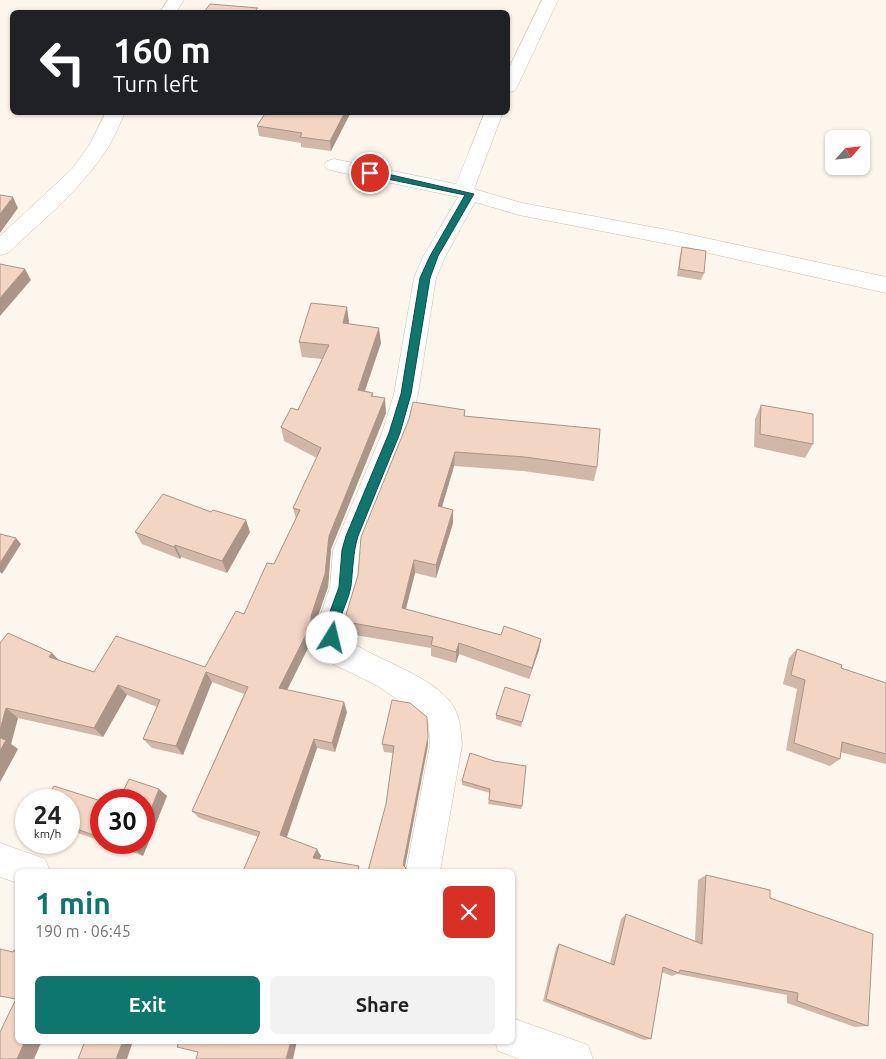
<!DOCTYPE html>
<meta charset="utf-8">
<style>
:root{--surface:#fff;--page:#f2f2f2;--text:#222;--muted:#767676;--accent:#0f766e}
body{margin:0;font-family:Ubuntu,sans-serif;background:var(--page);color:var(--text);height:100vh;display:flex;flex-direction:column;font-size:19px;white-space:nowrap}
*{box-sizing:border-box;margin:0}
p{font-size:16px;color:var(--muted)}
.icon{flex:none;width:28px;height:28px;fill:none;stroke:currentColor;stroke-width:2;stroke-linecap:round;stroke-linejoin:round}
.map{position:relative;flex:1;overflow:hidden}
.sheet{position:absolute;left:15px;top:869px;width:500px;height:175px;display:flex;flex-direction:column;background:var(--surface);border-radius:8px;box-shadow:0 1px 4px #0004}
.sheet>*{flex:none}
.guide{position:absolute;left:10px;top:10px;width:500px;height:105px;border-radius:8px;box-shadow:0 1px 4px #0004;background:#202124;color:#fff;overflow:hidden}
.needle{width:32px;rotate:63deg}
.tools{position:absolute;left:825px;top:130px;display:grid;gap:10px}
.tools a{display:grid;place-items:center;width:45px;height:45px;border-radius:8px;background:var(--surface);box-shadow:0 1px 4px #0004;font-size:25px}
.speed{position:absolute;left:15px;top:789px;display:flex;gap:10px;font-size:25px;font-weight:700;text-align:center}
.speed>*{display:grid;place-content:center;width:65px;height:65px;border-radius:50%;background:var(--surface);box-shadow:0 1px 4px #0004;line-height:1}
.speed small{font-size:12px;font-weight:400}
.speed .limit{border:8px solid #d22;background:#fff;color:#111}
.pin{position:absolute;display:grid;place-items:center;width:42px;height:42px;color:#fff;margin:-21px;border:2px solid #fff;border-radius:50%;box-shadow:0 1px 5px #0007}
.me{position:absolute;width:55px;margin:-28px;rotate:9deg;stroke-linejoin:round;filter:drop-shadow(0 0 4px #0008)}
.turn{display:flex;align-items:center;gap:18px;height:105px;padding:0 20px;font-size:22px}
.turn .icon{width:65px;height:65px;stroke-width:2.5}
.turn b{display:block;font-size:35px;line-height:42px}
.round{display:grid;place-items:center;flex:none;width:52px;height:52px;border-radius:8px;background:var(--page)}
.headline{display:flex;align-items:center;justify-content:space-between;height:85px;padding:0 20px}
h1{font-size:30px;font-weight:700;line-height:38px;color:var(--accent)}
.cta{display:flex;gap:10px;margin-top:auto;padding:10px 20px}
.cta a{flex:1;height:58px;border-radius:8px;background:var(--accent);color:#fff;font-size:20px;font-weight:700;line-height:58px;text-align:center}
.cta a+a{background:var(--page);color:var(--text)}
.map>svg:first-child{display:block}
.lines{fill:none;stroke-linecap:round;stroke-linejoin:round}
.street-casing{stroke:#d1beb0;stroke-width:1}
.secondary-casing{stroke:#d6c0b0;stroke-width:1}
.street{fill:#fff;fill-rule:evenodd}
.secondary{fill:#fff;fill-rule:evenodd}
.wall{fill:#d1b7a8}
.shaded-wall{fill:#aa9588}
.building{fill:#f3d5c3;stroke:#aa9588}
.route{fill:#0f766e;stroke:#0a4d48}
</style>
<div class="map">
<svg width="886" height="1059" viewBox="0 0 886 1059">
<rect width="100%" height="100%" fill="#fdf6ec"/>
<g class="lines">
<defs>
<g id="street">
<path d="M168,0H184L176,12H160Z"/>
<path d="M542,0H558L517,87L514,91L508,92V70Z"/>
<path d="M106,112H125C120,123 116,134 110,144C84,187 44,219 8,253L0,255V236L72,169L90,144Z"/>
<path d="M485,112H503L474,189L522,203L673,231L886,277V293L673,245L519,215L475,202L445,257L436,278L418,394L408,433L361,550L358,587L346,628C346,634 349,640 354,644C381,661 433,677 452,704C460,716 461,731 462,745L440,871H406L430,745L429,724L418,714L378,686L331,663L316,638V628L330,587L333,550L382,433L394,394L414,278L423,257L458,197L334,171L327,169L324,165L327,161L334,159L456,184Z"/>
</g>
<g id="secondary">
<path d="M0,843L45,859L50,871H18V883L0,877Z"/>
<path d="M512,1018L588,1045L593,1059H520L498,1051L495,1041H512Z"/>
</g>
</defs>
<use href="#street" class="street-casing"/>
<use href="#secondary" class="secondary-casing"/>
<use href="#street" class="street"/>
<use href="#secondary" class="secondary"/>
</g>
<g class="wall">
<path d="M351,112L331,151L301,147V143L259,136L257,126Z"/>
<path d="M682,247L704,273L701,280L677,276L680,255Z"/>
<path d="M349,322V324L381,343L365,391L373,393V396L386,413L331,549L328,587L314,627V636L287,690L347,712L335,752L317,748L287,837L321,856L319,859L243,871L258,837L199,818L192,811L244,694L212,682L183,755L152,748L143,739L157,707L127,695L103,737L18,718L11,744L18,749L0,782L8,633L52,653L60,661L94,672L205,667L244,614L274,564L296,519L293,508L317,458L284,441L281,427L298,410L322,359L302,357L299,342Z"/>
<path d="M761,405L813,444L805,458L754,447L755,419Z"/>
<path d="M465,410V416L597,467L594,481L523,471L454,466L442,507L453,510V523L436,578L415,573L406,609L501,635L541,639L539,650L529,679L459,654L456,663L431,656V648L349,634L345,618Z"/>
<path d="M135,532H250L227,573L181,557L180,559L142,544Z"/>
<path d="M797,649L841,668L886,683V764L840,752V759L830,766L786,750L797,689L783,684L789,658Z"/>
<path d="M530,695L521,727L496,719V715Z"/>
<path d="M382,744L428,745L405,867L386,804L393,753L384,752Z"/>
<path d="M494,761L522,806L521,809L488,804L490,793L462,785V781Z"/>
<path d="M159,789L167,796L143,856L106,842H144Z"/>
<path d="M69,800L101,801V841L69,830Z"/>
<path d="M706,875L770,898L868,1026L855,1027L787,1003V995L677,974L672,976L662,972L651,1039L644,1040L543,1001L556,948L559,944L610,963L621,919L626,914L695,941L698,880Z"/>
</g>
<g class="shaded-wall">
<path d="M345,112H351L331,151L330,141Z"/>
<path d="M13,197L18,208L0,233V214Z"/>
<path d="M25,269L31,280L0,316V298Z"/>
<path d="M347,307L349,322L345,338L343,323Z"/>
<path d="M379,328L381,343L360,405L358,390Z"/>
<path d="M385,398L386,413L331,549L328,587L314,627V636L283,698L279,688L329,536Z"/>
<path d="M455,452L454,466L438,520V506Z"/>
<path d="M453,510V523L436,578V565Z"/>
<path d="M246,520L250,532L227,573L222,561Z"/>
<path d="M16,538L21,544L2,574L0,572V563Z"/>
<path d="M175,545L181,557L180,559L174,547Z"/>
<path d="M414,560L415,573L403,620L402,608Z"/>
<path d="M541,639L539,650L529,679L532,668Z"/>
<path d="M459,643V654L456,663V652Z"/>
<path d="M52,653L62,664L49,657Z"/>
<path d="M206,672L212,682L183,755L176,746Z"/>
<path d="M118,685L127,695L103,737L94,728Z"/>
<path d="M344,702L347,712L335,752L332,743Z"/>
<path d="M6,708L18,718L11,744L18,749L0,782V730Z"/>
<path d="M428,737V745L404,871L403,865Z"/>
<path d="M314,739L317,748L285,842L280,835Z"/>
<path d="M159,789L167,796L143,856L135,850L137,842H144V827Z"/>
<path d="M317,849L321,856L317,864L313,858Z"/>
<path d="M25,1041H42L34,1059H17Z"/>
<path d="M123,1041H133L127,1059H116Z"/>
<path d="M291,1041H297L293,1059H286Z"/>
</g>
<g class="building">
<path d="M210,4L258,8L254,12H204Z"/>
<path d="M266,112H345L330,141L300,137L302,133L257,126Z"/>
<path d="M0,195L13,197L0,214Z"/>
<path d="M682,247L706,251L704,273L679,269Z"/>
<path d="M0,264L25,269L0,298Z"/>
<path d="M311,303L347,307L343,323L379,328L358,390L373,393L371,396L385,398L329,536L325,574L311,616V625L279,688L344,702L332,743L314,739L280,835L317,849L313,858L359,866L358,871H243L260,832L192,811L248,687L206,672L176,746L143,739L160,700L118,685L94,728L6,708L0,730V643L8,633L52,653L49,657L94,672L116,636L205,667L236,611L244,614L267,563L274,564L300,510L293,508L321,448L281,427L291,408L298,410L329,345L299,342Z"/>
<path d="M413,402L465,410L464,416L600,429L597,467L525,457L455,452L438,506L453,510L436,565L414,560L402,608L501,635L504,626L541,639L532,668L459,643L456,652L431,645L433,637L346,622L345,618L358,575L361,537L409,419Z"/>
<path d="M761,405L813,414V444L760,434Z"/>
<path d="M163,494L211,512L213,510L246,520L222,561L175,545L174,547L135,532Z"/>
<path d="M0,534L16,538L0,563Z"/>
<path d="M797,649L842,665L841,668L886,683V754L842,742L840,759L794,743L805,680L791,675Z"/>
<path d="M505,687L530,695L522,722L496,715Z"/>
<path d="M392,700L410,703L427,717L428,737L403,865L406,868L405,871H368L386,804L394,746L382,744Z"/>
<path d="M0,738L6,740L0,751Z"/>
<path d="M470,753L494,761L526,766L522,806L489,800L490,789L462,781Z"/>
<path d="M129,779L159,789L144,827V800H119Z"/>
<path d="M54,786L101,801V838L69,826V800H46Z"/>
<path d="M115,842H137L135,850Z"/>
<path d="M706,875L770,890V898L873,934L868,1026L797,1001L798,993L680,970L679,973L663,967L651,1039L546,999L559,944L614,965L626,914L702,944Z"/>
<path d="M0,949L13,952L14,950H18V1041H25L17,1059H0V1032L16,999L0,996Z"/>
<path d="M85,1041H123L116,1059H78Z"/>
<path d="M179,1041H291L286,1059H196L198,1052L177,1047Z"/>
</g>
<path class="route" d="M370,170L474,194L438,256L430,278L411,394L400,433L358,536C353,552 353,569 351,586C348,604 336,619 338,638L332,644L325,638L324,628L339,587L342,550L346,536L389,433L401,394L420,278L430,256L465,195L368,175V171Z"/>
</svg>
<div class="tools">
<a><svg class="needle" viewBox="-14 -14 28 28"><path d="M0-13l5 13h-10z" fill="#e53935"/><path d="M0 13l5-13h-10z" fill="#767676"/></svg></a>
</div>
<div class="speed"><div>24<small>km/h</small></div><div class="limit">30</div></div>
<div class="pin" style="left:370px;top:173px;background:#d93025"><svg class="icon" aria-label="arrive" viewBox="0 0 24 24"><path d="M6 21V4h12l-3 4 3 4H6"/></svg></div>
<svg class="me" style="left:332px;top:638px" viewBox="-20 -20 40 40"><circle r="19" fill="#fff"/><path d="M0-13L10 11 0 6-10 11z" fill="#0f766e"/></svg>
<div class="guide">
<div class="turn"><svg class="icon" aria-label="left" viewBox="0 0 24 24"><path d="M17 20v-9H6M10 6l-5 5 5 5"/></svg><div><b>160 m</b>Turn left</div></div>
</div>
<section class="sheet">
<div class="headline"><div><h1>1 min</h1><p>190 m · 06:45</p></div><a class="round" style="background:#d93025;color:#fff"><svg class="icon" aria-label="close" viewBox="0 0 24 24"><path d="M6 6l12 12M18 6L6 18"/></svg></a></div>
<div class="cta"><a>Exit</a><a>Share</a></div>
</section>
</div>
